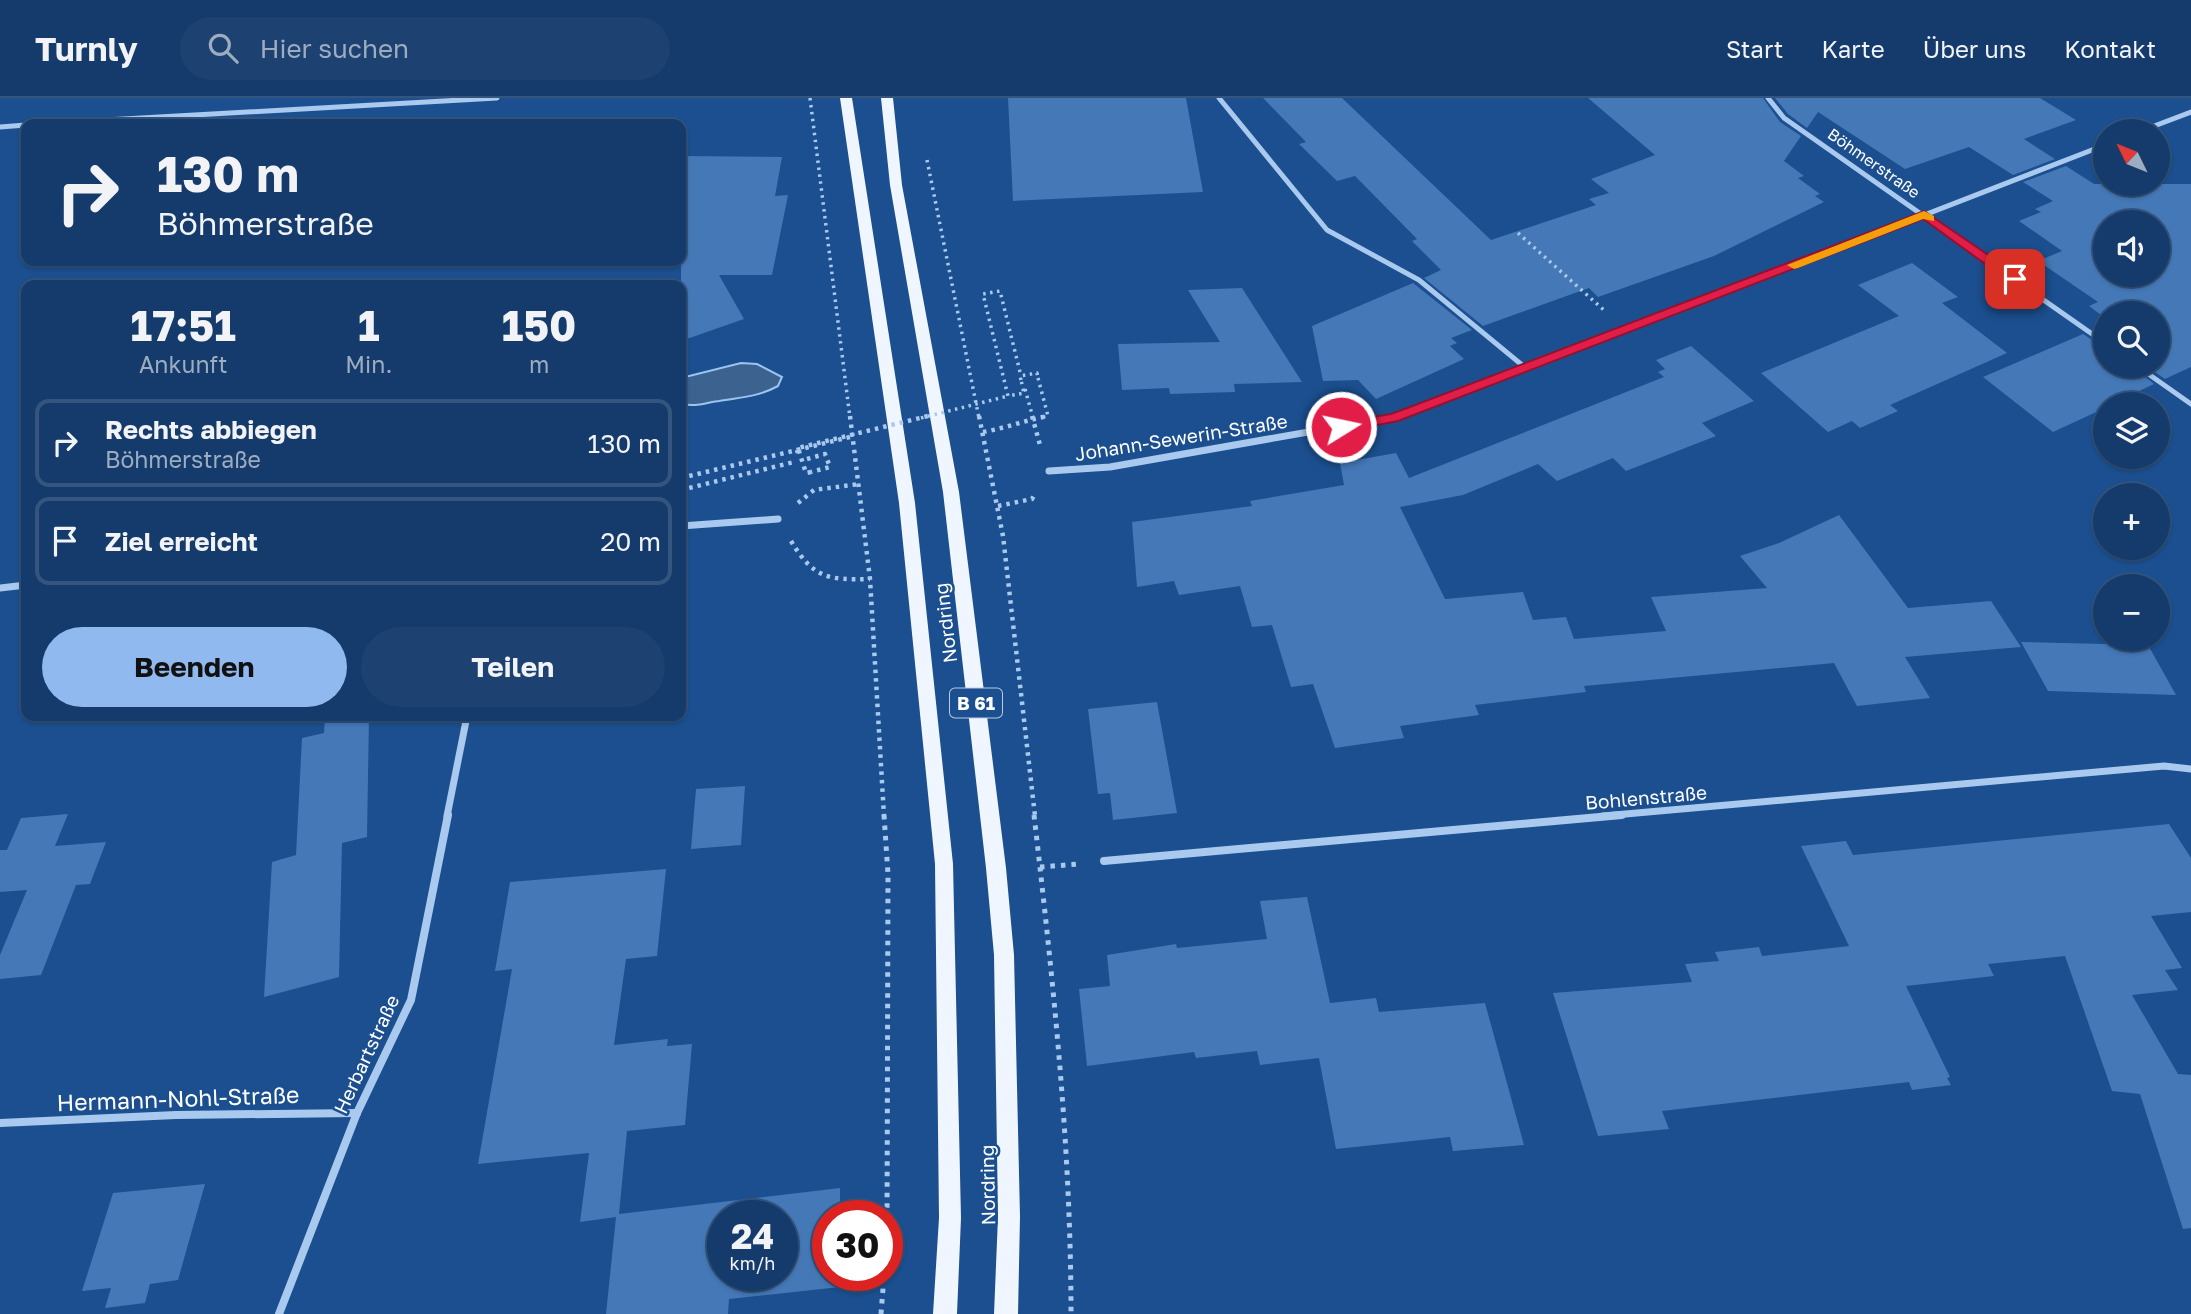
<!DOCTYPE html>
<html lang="de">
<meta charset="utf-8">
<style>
:root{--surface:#143b6b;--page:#1d4271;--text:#f1f3f6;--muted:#9dadc1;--line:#33557e;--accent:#90b9f0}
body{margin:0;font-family:"Golos Text",sans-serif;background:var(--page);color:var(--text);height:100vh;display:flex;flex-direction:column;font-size:26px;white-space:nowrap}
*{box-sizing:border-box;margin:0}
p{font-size:23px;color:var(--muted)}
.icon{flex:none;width:38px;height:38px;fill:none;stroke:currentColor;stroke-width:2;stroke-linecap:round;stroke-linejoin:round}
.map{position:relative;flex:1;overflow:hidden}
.sheet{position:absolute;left:21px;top:182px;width:665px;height:441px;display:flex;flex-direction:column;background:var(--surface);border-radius:14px;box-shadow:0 2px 5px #0004,0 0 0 2px var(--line)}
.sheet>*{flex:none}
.banner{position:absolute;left:21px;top:21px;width:665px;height:147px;border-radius:14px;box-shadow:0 2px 5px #0004,0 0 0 2px var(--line);background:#143b6b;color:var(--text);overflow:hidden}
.needle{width:46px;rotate:313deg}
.tools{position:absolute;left:2093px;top:21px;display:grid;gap:14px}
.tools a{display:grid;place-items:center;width:77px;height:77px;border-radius:50%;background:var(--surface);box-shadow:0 2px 5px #0004,0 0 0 2px var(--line);font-size:35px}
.speed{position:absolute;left:707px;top:1102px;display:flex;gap:14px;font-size:35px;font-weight:700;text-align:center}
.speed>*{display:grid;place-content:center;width:91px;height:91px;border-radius:50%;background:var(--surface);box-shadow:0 2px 5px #0004,0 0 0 2px var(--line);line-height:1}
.speed small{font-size:18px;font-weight:400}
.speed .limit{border:10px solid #d22;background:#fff;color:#111}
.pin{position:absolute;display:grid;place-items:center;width:60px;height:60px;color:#fff;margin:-30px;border-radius:14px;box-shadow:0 4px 10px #0006}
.me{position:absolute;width:77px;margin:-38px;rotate:80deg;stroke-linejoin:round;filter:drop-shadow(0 0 5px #0008)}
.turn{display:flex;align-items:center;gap:24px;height:147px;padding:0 21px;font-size:32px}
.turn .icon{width:91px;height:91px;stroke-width:2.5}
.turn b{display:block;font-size:49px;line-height:60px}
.eta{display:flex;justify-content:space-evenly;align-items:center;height:119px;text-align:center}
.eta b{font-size:42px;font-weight:700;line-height:49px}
.cta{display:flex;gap:14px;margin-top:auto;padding:14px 21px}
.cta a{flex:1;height:80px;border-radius:42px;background:var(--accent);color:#111;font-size:28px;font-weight:700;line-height:80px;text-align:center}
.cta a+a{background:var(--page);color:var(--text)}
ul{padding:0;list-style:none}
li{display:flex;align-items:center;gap:21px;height:88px;margin:0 14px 10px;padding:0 7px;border:4px solid var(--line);border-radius:14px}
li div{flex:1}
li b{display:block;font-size:26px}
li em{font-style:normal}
header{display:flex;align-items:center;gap:42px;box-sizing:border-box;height:98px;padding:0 35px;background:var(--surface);border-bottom:2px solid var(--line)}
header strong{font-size:33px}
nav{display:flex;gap:38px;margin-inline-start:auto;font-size:24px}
.search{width:490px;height:63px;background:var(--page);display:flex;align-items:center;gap:18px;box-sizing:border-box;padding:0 24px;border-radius:38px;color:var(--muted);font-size:26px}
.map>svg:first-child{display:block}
.water{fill:#3c6290;stroke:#9cc4f0;stroke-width:2}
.building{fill:#4478b7;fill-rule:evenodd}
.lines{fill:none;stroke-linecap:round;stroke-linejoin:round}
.path-far2{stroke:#a9c9ee;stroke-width:3.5;stroke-dasharray:2.5 4.5;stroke-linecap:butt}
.path-far1{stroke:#a9c9ee;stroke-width:4.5;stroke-dasharray:3.5 5;stroke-linecap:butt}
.path{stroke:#a9c9ee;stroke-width:5;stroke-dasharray:4.5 6;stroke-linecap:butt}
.minor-far2{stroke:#a9c9ee;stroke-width:5}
.minor-far1{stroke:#a9c9ee;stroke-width:7}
.minor{stroke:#a9c9ee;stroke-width:8}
.primary{fill:#f0f6ff;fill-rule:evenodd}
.path-bridge-far1{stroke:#a9c9ee;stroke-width:3.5;stroke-dasharray:2.5 4.5;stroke-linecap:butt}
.path-bridge{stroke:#a9c9ee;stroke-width:4.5;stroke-dasharray:3.5 5;stroke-linecap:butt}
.route{fill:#e11d48;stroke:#92132f;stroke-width:2}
.slow{fill:#f59e0b}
.labels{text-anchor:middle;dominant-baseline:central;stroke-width:5;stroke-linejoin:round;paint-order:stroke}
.far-street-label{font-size:16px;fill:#fff;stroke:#1b4f8f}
.shield{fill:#1b4f8f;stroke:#bbcadd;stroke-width:2}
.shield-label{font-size:18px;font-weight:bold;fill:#fff}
.street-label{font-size:19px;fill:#fff;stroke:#1b4f8f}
.near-street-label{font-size:23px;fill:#fff;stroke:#1b4f8f}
</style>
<header>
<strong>Turnly</strong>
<div class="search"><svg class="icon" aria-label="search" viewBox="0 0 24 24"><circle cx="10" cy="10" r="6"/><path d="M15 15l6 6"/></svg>Hier suchen</div>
<nav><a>Start</a><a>Karte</a><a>Über uns</a><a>Kontakt</a></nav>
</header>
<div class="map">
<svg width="2191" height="1216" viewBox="0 0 2191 1216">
<rect width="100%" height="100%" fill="#1b4f8f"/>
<path class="water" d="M741,265L757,266L782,279L778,288C758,299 741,299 719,303C703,305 698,309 681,306V280Z"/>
<g class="building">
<path d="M1008,0H1186L1203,94L1013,103Z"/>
<path d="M1263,0H1342L1491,142L1596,107L1589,101L1609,95L1591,81L1655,57L1588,0H1763L1780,24L1801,38L1784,63L1804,78L1798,80L1820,96L1815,98L1824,104L1714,158L1598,199L1589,190L1483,228L1424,180L1441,172L1412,143L1417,141L1355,78L1337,83L1299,46L1306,44Z"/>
<path d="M1775,0H2040L2076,22L2024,41L2055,61L2013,77L1969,49L1905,71L1818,14L1807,30L1788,16Z"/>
<path d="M681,58L782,59L775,98L788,97L772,177H719L744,221L681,243Z"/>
<path d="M2066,68L2094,86H2191V269L2165,281L2146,268H2158V215H2105V220L2089,208L2098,204L2038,163L2062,153L2019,123L2041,114L2035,111L2053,103L2023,84ZM2105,124H2158V177H2105Z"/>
<path d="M1912,165L1958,199L1942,205L2007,255L1890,307L1898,313L1860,330L1852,323L1828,334L1761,275L1899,218L1858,187Z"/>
<path d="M1413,185L1472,232L1451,240L1457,245L1450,248L1464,261L1376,301L1358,282L1323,283L1312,228Z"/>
<path d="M1242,190L1302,284L1234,286L1235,294L1170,296L1169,290L1122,292L1118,246L1220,244L1188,192Z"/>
<path d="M2083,236L2105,250V268H2132L2154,286L2112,306H2105V310L2053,334L1983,279Z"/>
<path d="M1691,248L1754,303L1702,325L1716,338L1626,373L1613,360L1557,383L1538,366L1463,397L1400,409L1445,501L1523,494L1533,522L1566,519L1574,541L1666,533L1651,499L1767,490L1740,458L1779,445L1839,417L1908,510L1991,503L2021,549L1905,559L1930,600L1857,608L1834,565L1584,588L1586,594L1475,607L1479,617L1400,628L1404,640L1335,650L1313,586L1291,589L1272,527L1252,529L1240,488L1179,497L1174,483L1137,489L1132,424L1252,408L1250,403L1344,387L1340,365L1396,355L1409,380L1664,279L1658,274L1665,271L1656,262Z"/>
<path d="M2021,544L2148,547L2176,597L2048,593Z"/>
<path d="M1157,604L1177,715L1113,722L1110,695L1098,696L1088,611Z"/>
<path d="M325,618H369L367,739L342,745L339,879L264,899L272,764L296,757L302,640L324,635Z"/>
<path d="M745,688L741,747L691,751L696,691Z"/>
<path d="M68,716L55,748L106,744L90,786L76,787L41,877L0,881V857L27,792L0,794V752H7L21,720Z"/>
<path d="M2169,726L2191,760V814L2151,818L2182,870L2165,872L2178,892L2132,897L2178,976L2191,977V1130L2183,1131L2140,996L2112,993L2065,858L1988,866L1994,878L1906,888L1950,979L1947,980L1951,987L1912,992L1909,984L1662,1013L1669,1031L1598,1038L1553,895L1692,884L1685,866L1719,863L1715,854L1759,849L1762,858L1849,848L1801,748L1846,743L1853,757Z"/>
<path d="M666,771L657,858L626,861L614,947L668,941L667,948L692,946L685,1027L627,1033L619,1116L840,1090V1118H828V1178H840V1189L729,1201L728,1216H606L616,1119L580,1124L589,1055L478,1066L512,871L495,873L510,784ZM723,1118H782V1178H723Z"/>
<path d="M1307,799L1330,905L1376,900L1379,914L1485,905L1524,1047L1453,1053L1450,1039L1336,1051L1319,960L1260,967L1257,953L1196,960L1194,954L1087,968L1079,891L1110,888L1107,857L1176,846L1177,850L1267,841L1260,803Z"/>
<path d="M205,1086L178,1182L150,1186L145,1205L105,1210L111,1190L82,1193L113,1095Z"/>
</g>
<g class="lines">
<g class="path-far2">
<path d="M810,0L850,320"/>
<path d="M927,62L979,320"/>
<path d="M1518,135L1606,214"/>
<path d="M1020,274L1000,193L983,196L1008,298L1024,295L1021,282"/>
<path d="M1038,280L1048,318L1039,320"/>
<path d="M1025,291L1033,320"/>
</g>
<g class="path-far1">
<path d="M850,318L870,481L884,718"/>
<path d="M979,318L1003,438L1035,718"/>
<path d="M1032,318L1040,347"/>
<path d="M983,334C1006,330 1026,322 1048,318"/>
<path d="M797,352L854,338"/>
<path d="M807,361L825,356L830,369L811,374"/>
<path d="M681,380L797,352L798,356"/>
<path d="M681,392L794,364"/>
<path d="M798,405L814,392L859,386"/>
<path d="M998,408L1032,401L1035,396"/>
<path d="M791,443C814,481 828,482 870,481"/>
</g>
<g class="path">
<path d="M884,717L888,776L887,1131"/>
<path d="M1034,717C1053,882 1071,1049 1071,1216"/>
<path d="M1040,769L1079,766"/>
<path d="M881,1216L884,1178"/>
</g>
<g class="minor-far2">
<path d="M1219,0L1327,132L1419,182L1527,271"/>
<path d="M1768,0L1784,20L2105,245"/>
<path d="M35,26L497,0"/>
<path d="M0,29L26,27"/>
<path d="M2141,33L2191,14"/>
<path d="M2137,268L2191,306"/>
<path d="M1394,320L1527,271L2105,47"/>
</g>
<g class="minor-far1">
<path d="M1049,373L1110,369L1399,318"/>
<path d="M681,428L778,421"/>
<path d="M0,490L26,487"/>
<path d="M447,718L467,618"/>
<path d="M1603,718L2164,668L2191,671"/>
</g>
<g class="minor">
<path d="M1104,763L1622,717"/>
<path d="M0,1025L176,1017L357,1015"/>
<path d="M279,1216L357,1015L411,902L448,717"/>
</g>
<g class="primary">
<path d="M840,0H852L915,405L953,766L961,1120L957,1216H933L939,1120L935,766L899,405Z"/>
<path d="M881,0H893L902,87L959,394L1006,770L1014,857L1020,1119L1018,1216H994L998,1119L994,857L986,770L943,394L890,87Z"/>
</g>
<g class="path-bridge-far1">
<path d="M1021,282L1020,278L1037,275L1038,280"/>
<path d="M921,320L1008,298"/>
</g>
<path class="path-bridge" d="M811,374L806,375L798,350L928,318"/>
</g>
<path class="route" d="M1924,113L2019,178V184H2010L1923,121L1398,323L1341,334L1335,329L1341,324L1391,316L1410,309Z"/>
<path class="slow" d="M1924,113L1934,118V123L1923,121L1798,170L1794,171L1787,167Z"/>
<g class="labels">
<g class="far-street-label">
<text transform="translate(1874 65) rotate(35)">Böhmerstraße</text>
</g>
<rect class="shield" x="950" y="590.5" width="52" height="29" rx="5"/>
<g class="shield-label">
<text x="976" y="605">B 61</text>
</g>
<g class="street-label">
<text transform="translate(1181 339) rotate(-9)">Johann-Sewerin-Straße</text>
<text transform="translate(945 525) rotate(-97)">Nordring</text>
<text transform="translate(1646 699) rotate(-5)">Bohlenstraße</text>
<text transform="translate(366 956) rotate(-65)">Herbartstraße</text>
<text transform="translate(987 1087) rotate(-91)">Nordring</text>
</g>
<g class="near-street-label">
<text transform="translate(178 1000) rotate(-2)">Hermann-Nohl-Straße</text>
</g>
</g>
</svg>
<div class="tools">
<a><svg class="needle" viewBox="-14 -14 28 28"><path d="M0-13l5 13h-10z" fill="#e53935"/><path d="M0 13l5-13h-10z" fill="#9dadc1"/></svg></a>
<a><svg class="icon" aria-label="sound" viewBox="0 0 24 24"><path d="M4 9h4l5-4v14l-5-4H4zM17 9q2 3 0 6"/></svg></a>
<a><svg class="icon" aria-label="search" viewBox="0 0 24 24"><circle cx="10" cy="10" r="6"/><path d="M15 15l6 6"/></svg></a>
<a><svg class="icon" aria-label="layers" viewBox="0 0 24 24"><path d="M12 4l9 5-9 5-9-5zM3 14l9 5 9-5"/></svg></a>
<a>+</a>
<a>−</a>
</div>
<div class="speed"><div>24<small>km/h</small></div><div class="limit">30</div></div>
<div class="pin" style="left:2015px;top:181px;background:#d93025"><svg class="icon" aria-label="arrive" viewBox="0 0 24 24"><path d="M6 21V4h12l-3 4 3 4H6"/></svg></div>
<svg class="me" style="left:1341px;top:329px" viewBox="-20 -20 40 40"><circle r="17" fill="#e11d48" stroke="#fff" stroke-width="3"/><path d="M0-11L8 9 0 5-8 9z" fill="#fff"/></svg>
<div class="banner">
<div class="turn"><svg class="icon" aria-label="right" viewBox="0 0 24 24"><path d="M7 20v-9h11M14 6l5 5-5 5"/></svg><div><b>130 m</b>Böhmerstraße</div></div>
</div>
<section class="sheet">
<div class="eta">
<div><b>17:51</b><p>Ankunft</p></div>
<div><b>1</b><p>Min.</p></div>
<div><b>150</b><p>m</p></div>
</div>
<ul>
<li><svg class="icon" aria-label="right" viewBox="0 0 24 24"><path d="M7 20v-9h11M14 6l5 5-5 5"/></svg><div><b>Rechts abbiegen</b><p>Böhmerstraße</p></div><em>130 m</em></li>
<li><svg class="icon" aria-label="arrive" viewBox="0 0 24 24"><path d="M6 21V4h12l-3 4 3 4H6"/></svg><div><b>Ziel erreicht</b></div><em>20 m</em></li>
</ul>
<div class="cta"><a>Beenden</a><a>Teilen</a></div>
</section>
</div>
